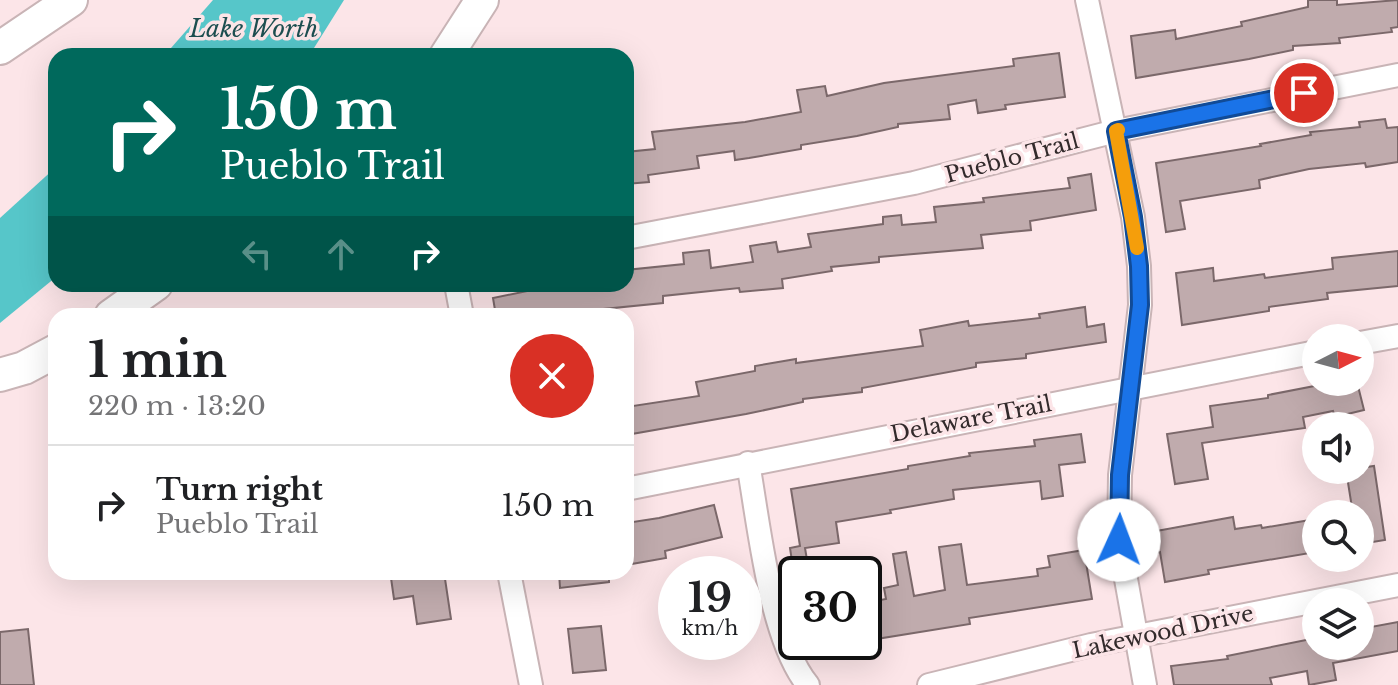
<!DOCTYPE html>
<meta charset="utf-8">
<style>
:root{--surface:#fff;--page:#f6f6f6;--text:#202124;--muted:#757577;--line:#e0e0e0}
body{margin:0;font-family:"Libre Baskerville",serif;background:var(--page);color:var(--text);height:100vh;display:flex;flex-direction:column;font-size:30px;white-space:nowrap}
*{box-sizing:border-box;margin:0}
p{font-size:26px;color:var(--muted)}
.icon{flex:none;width:44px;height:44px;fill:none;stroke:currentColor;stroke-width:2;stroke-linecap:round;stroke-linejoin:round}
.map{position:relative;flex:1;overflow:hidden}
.details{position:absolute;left:48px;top:308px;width:586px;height:272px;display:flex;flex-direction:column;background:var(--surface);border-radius:24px;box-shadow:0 8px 32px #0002}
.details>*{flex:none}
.top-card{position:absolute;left:48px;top:48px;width:586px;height:244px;border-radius:24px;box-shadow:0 8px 32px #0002;background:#00695c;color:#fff;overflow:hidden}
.needle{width:52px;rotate:84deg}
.fabs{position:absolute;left:1302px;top:324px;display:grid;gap:16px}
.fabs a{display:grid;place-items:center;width:72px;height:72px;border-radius:50%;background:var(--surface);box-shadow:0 8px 32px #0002;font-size:40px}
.speed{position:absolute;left:658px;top:556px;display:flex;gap:16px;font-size:40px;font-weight:700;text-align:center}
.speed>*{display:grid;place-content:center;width:104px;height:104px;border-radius:50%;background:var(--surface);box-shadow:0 8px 32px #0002;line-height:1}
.speed small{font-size:20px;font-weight:400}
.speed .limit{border:4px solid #111;border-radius:12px;background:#fff;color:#111}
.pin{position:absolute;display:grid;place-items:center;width:68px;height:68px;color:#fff;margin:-34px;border:4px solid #fff;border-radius:50%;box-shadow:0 2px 8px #0007}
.me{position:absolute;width:88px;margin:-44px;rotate:2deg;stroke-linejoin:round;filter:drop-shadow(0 0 6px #0008)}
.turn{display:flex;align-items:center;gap:28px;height:168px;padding:0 40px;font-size:36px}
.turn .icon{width:104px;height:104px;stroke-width:2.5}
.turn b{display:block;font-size:56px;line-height:68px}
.lanes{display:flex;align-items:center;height:76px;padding:0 40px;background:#0003;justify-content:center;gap:40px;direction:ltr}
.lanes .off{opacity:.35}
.round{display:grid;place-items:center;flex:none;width:84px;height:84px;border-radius:42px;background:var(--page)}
.head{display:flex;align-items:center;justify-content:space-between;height:136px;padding:0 40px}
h1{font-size:48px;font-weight:700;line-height:60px}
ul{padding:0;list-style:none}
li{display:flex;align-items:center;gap:24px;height:120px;padding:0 40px;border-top:2px solid var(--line)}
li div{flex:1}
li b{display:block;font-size:30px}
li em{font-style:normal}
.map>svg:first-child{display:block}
.water{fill:#56c6c9}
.building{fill:#c0abad;stroke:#7b686a;stroke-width:2}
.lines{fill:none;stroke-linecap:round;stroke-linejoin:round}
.street-casing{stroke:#c9b4b6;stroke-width:26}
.secondary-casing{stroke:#c9b4b6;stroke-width:36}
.street{stroke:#fff;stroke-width:22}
.secondary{stroke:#fff;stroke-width:32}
.route-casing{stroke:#114b97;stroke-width:20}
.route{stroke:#1a73e8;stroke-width:14}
.slow{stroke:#f59e0b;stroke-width:14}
.labels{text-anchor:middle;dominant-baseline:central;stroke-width:7;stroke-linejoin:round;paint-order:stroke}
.street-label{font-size:22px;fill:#322a2b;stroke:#fce5e8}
.water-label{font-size:24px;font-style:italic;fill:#1d4e50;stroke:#fce5e8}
</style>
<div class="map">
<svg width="1398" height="685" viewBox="0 0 1398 685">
<rect width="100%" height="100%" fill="#fce5e8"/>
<g class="water">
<path d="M213,0H344L309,56H164Z"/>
<path d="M56,167V277L0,323V218Z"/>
</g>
<g class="building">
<path d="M1308,0H1337V5L1398,0V27L1391,28L1392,32L1339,38L1340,43L1293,46V50L1249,59L1136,78L1131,36L1175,30L1176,39L1242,26L1241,22L1308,7Z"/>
<path d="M1059,53L1065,97L1005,105L1006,109L978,113L976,100L948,105L950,119L898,124V127L857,136L801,145V149L749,158L735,160L734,151L697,156L699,168L648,175L649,182L626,184V152L655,149L652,132L745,122L801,112L797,90L825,86L827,96L884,83L1014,66L1013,59Z"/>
<path d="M1385,119L1387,128L1398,127V162L1366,167L1365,163L1309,169L1259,180L1260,188L1180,201L1185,229L1166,232L1156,163L1261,146L1260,144L1311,135L1310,132L1360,127L1359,122Z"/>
<path d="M1091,174L1096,210L1030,221L1031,230L981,235L983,248L879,257V262L831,267L832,271L782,279L783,288L740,292L739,288L663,296V303L604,309V314L589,316H496L493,298L561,284H626V270L684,264L683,253L709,250L711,268L753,262L750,246L776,242L778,252L811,247L808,234L883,224V217L901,215L902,225L936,222L934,207L984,202L983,198L1070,188L1068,178Z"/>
<path d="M1398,251V286L1327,293L1328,299L1269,307V311L1182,325L1176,273L1213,268L1214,281L1264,274L1265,278L1333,269L1332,258Z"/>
<path d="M1085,307L1087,327L1104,324L1106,342L1026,354V358L976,363V367L862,388V392L803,399V402L746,414L626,435V407L699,396L696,382L755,371V366L796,359V363L923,346L920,330L968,321L969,326L1040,318L1039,314Z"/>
<path d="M1335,382H1357L1364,410L1335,417L1333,411L1303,417L1305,428L1202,443L1208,479L1175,484L1167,434L1213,427L1210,406L1268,398V395Z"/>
<path d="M1081,434L1085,462L1059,465L1063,496L1042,499L1040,481L953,490L954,499L890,510L891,513L836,522L839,543L805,548L808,566L793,568L790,548L800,546L791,489L908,469V466L970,456L969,453L1035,446L1034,440Z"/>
<path d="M1374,466L1385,540L1360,544V514H1353L1346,470Z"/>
<path d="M714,505L722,537L665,551L666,558L626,565V523L659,518Z"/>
<path d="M1233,517L1235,529L1261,525L1262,528L1316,519V552L1208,570L1209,574L1165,582L1160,552L1144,555L1140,534Z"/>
<path d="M961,544L967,585L1038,576L1037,569L1050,567L1048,556L1084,550L1092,599L969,618L970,624L870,640L864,603L886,599L884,588L898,585L893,554L906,552L914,596L945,590L939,547Z"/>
<path d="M433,572H444L451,619L417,624L413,596L394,599L391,578Z"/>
<path d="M559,572H609V582L560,588Z"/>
<path d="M1398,622V651L1333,663L1336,680L1309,685L1307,671L1270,678L1272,685H1174L1171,666L1228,659L1227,656L1316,638V646H1360V629Z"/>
<path d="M601,626L606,670L573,673L568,629Z"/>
<path d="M28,629L34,685H0V632Z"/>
</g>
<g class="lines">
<defs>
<g id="street">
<path d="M1087,0L1133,217L1139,266L1140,305L1120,475L1119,540L1145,685"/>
<path d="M626,238L914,183L1116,131L1398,75"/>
<path d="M456,284L462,316"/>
<path d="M1360,343L1398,336"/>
<path d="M748,463C759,524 770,639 808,685"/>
<path d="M626,489L1316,352"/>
<path d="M509,572L531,685"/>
<path d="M929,685L1091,645L1398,585"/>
</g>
<g id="secondary">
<path d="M0,48L71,0"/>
<path d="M446,56L482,0"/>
<path d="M111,316L156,284"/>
<path d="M0,375L24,368L56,351"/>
</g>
</defs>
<use href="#street" class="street-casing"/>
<use href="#secondary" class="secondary-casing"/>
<use href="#street" class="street"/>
<use href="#secondary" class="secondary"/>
</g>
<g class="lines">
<defs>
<path id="route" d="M1119,540L1120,475L1140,305L1139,266L1133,217L1116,131L1304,93"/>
</defs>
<use href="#route" class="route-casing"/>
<use href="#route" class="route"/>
<path class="slow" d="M1118,130L1116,131L1137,248"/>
</g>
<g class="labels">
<g class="street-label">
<text transform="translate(1012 158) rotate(-15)">Pueblo Trail</text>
<text transform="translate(971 419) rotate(-11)">Delaware Trail</text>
<text transform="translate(1163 632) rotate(-12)">Lakewood Drive</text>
</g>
<g class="water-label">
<text x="254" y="28">Lake Worth</text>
</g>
</g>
</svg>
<div class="fabs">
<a><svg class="needle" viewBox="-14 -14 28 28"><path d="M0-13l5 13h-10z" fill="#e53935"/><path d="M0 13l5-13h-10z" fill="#757577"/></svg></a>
<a><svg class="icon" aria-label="sound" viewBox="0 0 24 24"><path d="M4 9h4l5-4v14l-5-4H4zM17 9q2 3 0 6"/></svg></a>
<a><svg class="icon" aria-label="search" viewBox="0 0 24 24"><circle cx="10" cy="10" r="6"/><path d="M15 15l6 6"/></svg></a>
<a><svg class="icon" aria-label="layers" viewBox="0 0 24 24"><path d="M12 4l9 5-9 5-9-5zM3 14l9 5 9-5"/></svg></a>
</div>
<div class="speed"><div>19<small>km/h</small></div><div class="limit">30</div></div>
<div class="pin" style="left:1304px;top:93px;background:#d93025"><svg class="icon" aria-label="arrive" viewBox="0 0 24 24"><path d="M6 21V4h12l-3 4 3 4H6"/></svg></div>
<svg class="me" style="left:1119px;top:540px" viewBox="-20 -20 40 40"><circle r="19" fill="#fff"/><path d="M0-13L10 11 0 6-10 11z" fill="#1a73e8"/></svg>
<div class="top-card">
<div class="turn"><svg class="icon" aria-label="right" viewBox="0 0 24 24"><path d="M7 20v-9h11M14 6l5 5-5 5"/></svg><div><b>150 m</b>Pueblo Trail</div></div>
<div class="lanes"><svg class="icon off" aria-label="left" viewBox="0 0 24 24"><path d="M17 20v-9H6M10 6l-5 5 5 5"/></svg><svg class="icon off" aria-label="ahead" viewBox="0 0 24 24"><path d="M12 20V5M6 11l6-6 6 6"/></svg><svg class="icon" aria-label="right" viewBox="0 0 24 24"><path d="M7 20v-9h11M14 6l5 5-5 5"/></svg></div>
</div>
<section class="details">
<div class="head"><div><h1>1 min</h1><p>220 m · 13:20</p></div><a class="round" style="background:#d93025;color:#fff"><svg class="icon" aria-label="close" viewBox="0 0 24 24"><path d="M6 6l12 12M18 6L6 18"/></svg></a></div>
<ul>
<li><svg class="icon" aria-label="right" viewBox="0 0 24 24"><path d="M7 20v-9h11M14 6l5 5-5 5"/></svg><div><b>Turn right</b><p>Pueblo Trail</p></div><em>150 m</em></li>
</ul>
</section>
</div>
